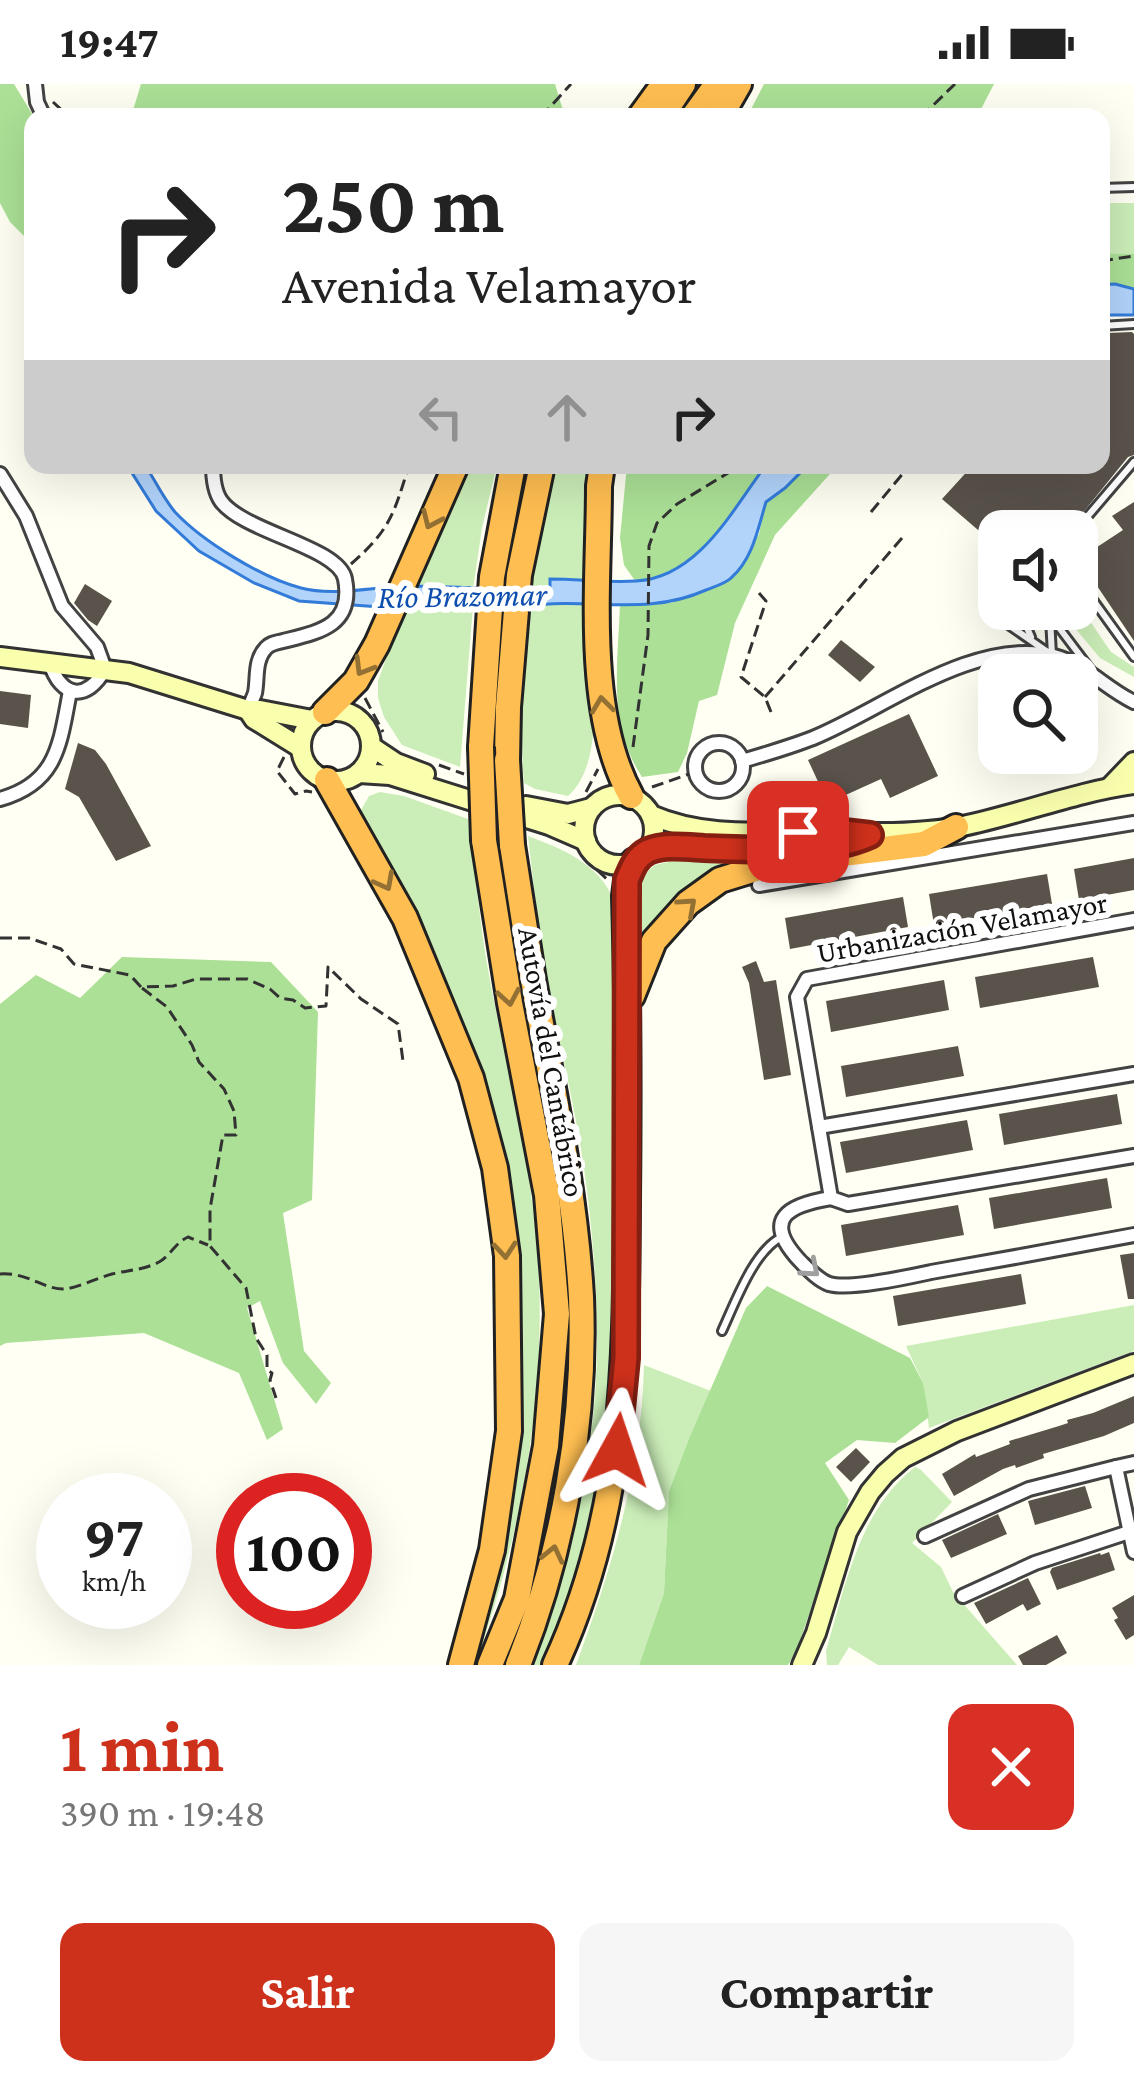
<!DOCTYPE html>
<html lang="es">
<meta charset="utf-8">
<style>
:root{--surface:#fff;--page:#f6f6f6;--text:#222;--muted:#767676;--accent:#cd301b}
body{margin:0;font-family:"Crimson Pro",serif;background:var(--page);color:var(--text);height:100vh;display:flex;flex-direction:column;font-size:45px;white-space:nowrap}
*{box-sizing:border-box;margin:0}
p{font-size:39px;color:var(--muted)}
.icon{flex:none;width:66px;height:66px;fill:none;stroke:currentColor;stroke-width:2;stroke-linecap:round;stroke-linejoin:round}
.map{position:relative;height:1581px;overflow:hidden}
.drawer{display:flex;flex-direction:column;background:var(--surface);flex:1}
.drawer>*{flex:none}
.guide{position:absolute;left:24px;top:24px;width:1086px;height:366px;border-radius:24px;box-shadow:0 12px 48px #0002;background:#fff;color:var(--text);overflow:hidden}
.fabs{position:absolute;left:978px;top:426px;display:grid;gap:24px}
.fabs a{display:grid;place-items:center;width:120px;height:120px;border-radius:24px;background:var(--surface);box-shadow:0 12px 48px #0002;font-size:60px}
.speed{position:absolute;left:36px;top:1389px;display:flex;gap:24px;font-size:60px;font-weight:700;text-align:center}
.speed>*{display:grid;place-content:center;width:156px;height:156px;border-radius:50%;background:var(--surface);box-shadow:0 12px 48px #0002;line-height:1}
.speed small{font-size:30px;font-weight:400}
.speed .limit{border:18px solid #d22;background:#fff;color:#111}
.pin{position:absolute;display:grid;place-items:center;width:102px;height:102px;color:#fff;margin:-51px;border-radius:24px;box-shadow:0 6px 18px #0006}
.me{position:absolute;width:132px;margin:-66px;rotate:5deg;stroke-linejoin:round;filter:drop-shadow(0 0 9px #0008)}
.turn{display:flex;align-items:center;gap:42px;height:252px;padding:0 60px;font-size:54px}
.turn .icon{width:156px;height:156px;stroke-width:2.5}
.turn b{display:block;font-size:84px;line-height:102px}
.lanes{display:flex;align-items:center;height:114px;padding:0 60px;background:#0003;justify-content:center;gap:60px;direction:ltr}
.lanes .off{opacity:.35}
.round{display:grid;place-items:center;flex:none;width:126px;height:126px;border-radius:24px;background:var(--page)}
.headline{display:flex;align-items:center;justify-content:space-between;height:204px;padding:0 60px}
h1{font-size:72px;font-weight:700;line-height:90px;color:var(--accent)}
.action{display:flex;gap:24px;margin-top:auto;padding:24px 60px}
.action a{flex:1;height:138px;border-radius:24px;background:var(--accent);color:#fff;font-size:48px;font-weight:700;line-height:138px;text-align:center}
.action a+a{background:var(--page);color:var(--text)}
.status{display:flex;justify-content:space-between;align-items:center;height:84px;padding:0 60px;background:var(--surface);direction:ltr}
.status svg{height:33px;fill:currentColor}
.map>svg:first-child{display:block}
.green{fill:#cbeeb8}
.forest{fill:#abe096}
.water{fill:#b2d4fb;stroke:#337bd9;stroke-width:3}
.building{fill:#5a534b}
.lines{fill:none;stroke-linecap:round;stroke-linejoin:round}
.lane-casing{stroke:#434343;stroke-width:12}
.street-casing{stroke:#434343;stroke-width:18}
.secondary-casing{stroke:#323232;stroke-width:24}
.highway-casing{stroke:#212121;stroke-width:30}
.path{stroke:#323232;stroke-width:3;stroke-dasharray:12 6;stroke-linecap:butt}
.lane{stroke:#fff;stroke-width:6}
.street{stroke:#fff;stroke-width:12}
.secondary{stroke:#faffae;stroke-width:18}
.highway{stroke:#ffbe51;stroke-width:24}
.highway-bridge-casing{stroke:#212121;stroke-width:30;stroke-linecap:butt}
.highway-bridge{stroke:#ffbe51;stroke-width:24}
.oneway{stroke:#937034}
.oneway2{stroke:#9f9f9f}
.route-casing{stroke:#851f12;stroke-width:30}
.route{stroke:#cd301b;stroke-width:21}
.labels{text-anchor:middle;dominant-baseline:central;stroke-width:12;stroke-linejoin:round;paint-order:stroke}
.street-label{font-size:30px;fill:#101010;stroke:#fff}
.water-label{font-size:33px;font-style:italic;fill:#0d4dae;stroke:#fff}
</style>
<div class="status"><b>19:47</b><svg viewBox="0 0 49 12"><path d="M0 12V9h3v3zM5 12V6h3v6zM10 12V3h3v9zM15 12V0h3v12zM26 1h20v11H26zM47 4h2v5h-2z"/></svg></div>
<div class="map">
<svg width="1134" height="1581" viewBox="0 0 1134 1581">
<rect width="100%" height="100%" fill="#fffff3"/>
<g class="green">
<path d="M1101,119H1134V170L1101,169Z"/>
<path d="M464,381H497L482,444L473,505L412,502Z"/>
<path d="M556,381H591L588,495L551,496V505H531L540,446Z"/>
<path d="M1077,518L1111,568L1134,583V593L1100,574L1059,525H1077Z"/>
<path d="M551,519L587,521C590,573 610,675 568,712L535,705L524,699C519,641 522,580 528,522Z"/>
<path d="M405,522H473L460,683L402,661L384,633L378,614V597Z"/>
<path d="M380,708L404,712L468,735C475,783 479,832 487,880C503,970 527,1059 536,1150C550,1295 524,1444 475,1581H464L513,1384L523,1272L512,1138L472,973L384,772L360,728L369,712Z"/>
<path d="M528,752C560,764 598,779 612,813C620,832 618,860 621,881L613,1346L586,1471L549,1581H532C570,1480 597,1369 597,1259C597,1194 591,1124 580,1059C568,989 550,921 540,852C535,819 532,785 528,752Z"/>
<path d="M677,776L748,777L636,877L633,818L637,817L639,795L655,781Z"/>
<path d="M1134,1221V1267L929,1344L923,1299L906,1262Z"/>
<path d="M644,1281L711,1307L688,1357L669,1407L664,1509L639,1581H576C612,1484 642,1384 644,1281Z"/>
<path d="M915,1383L921,1386L952,1418L912,1459L941,1483L953,1508L1017,1581H878L849,1563L838,1581H827L826,1567C845,1503 859,1426 915,1383Z"/>
</g>
<g class="forest">
<path d="M0,0H14L34,33L33,161L10,138L0,119Z"/>
<path d="M141,0H555L565,33H131Z"/>
<path d="M764,0H994L977,33H747Z"/>
<path d="M1101,169L1134,170V205L1101,201Z"/>
<path d="M627,381H766C730,430 701,487 636,498L624,481L620,454Z"/>
<path d="M808,381H838L775,451L735,539L717,611L699,617L687,669L678,688L642,693C607,640 618,581 620,520L671,519L731,495L759,450L766,418L785,404Z"/>
<path d="M122,873L271,878L318,928L312,1116L283,1129L304,1267L331,1299L316,1320L283,1279L260,1217L247,1224L283,1345L267,1356L239,1289L144,1249L6,1259L0,1262V920L36,891L80,914Z"/>
<path d="M767,1202L910,1274L923,1299L929,1333L895,1359L857,1356L825,1379L849,1416L797,1565L788,1581H639L664,1509L669,1407L688,1357L746,1224Z"/>
</g>
<g class="water">
<path d="M1115,200L1134,205V231H1101V201Z"/>
<path d="M127,381H145C155,396 163,414 175,428C202,457 262,494 301,504C335,513 376,502 412,502C458,503 504,505 550,505V495C579,495 608,499 636,497C698,494 733,425 766,381H808L785,404L766,418C758,444 753,475 731,494C725,500 713,503 706,506C646,533 590,513 528,522L380,523L299,517L254,499L199,467L156,427Z"/>
</g>
<g class="building">
<path d="M1132,248L1134,250V371L1128,373L1068,447H999V464L942,415L973,381H1101V257L1108,249Z"/>
<path d="M1134,418V557L1079,475L1123,446L1112,432Z"/>
<path d="M85,500L112,517L97,542L88,536L74,519Z"/>
<path d="M841,556L875,583L860,598L828,571Z"/>
<path d="M0,607L31,611L28,644L0,640Z"/>
<path d="M909,630L938,692L890,714L881,695L828,719L808,676Z"/>
<path d="M78,659L95,666L106,680L151,762L116,777L79,713L65,705Z"/>
<path d="M1134,774V806L1079,816L1074,785Z"/>
<path d="M1047,790L1052,820L934,841L929,810Z"/>
<path d="M903,813L908,843L790,865L785,834Z"/>
<path d="M1093,873L1099,903L980,924L975,893Z"/>
<path d="M756,877L764,898L776,896L791,991L764,996L749,899L742,883Z"/>
<path d="M944,896L949,926L831,948L826,917Z"/>
<path d="M958,962L964,992L846,1013L841,982Z"/>
<path d="M1117,1010L1122,1040L1004,1061L999,1030Z"/>
<path d="M967,1036L973,1066L846,1089L840,1058Z"/>
<path d="M1107,1094L1112,1124L994,1145L989,1114Z"/>
<path d="M958,1121L964,1151L846,1172L841,1141Z"/>
<path d="M1134,1169V1215H1128L1120,1171Z"/>
<path d="M1021,1190L1026,1220L898,1242L893,1212Z"/>
<path d="M1134,1312V1339L1104,1352L1043,1370L1044,1374L1016,1384L1015,1381L1003,1385L954,1412L942,1390L975,1370L976,1373L1010,1360L1009,1357L1059,1342L1068,1339L1067,1336L1093,1329Z"/>
<path d="M856,1364L870,1378L851,1398L836,1383Z"/>
<path d="M1085,1402L1092,1424L1035,1441L1028,1417Z"/>
<path d="M998,1430L1007,1450L951,1474L942,1456Z"/>
<path d="M1109,1468L1115,1486L1057,1506L1050,1488L1052,1484L1100,1469L1101,1471Z"/>
<path d="M1028,1494L1041,1520L1027,1527L1023,1520L986,1540L974,1519Z"/>
<path d="M1134,1511V1551L1126,1556L1114,1536L1118,1534L1112,1524Z"/>
<path d="M1057,1551L1067,1569L1046,1581H1023L1018,1572Z"/>
</g>
<g class="lines">
<defs>
<g id="lane">
<path d="M1101,104L1134,103"/>
<path d="M1101,242L1134,240"/>
<path d="M1075,447L1134,378"/>
<path d="M1077,498L1083,502L1134,573"/>
<path d="M1019,525L1031,553"/>
<path d="M1045,525L1091,586"/>
<path d="M1050,534L1052,571"/>
<path d="M1000,535L1049,569"/>
<path d="M722,1247C735,1219 754,1166 782,1153"/>
</g>
<g id="street">
<path d="M35,0L37,18L44,33"/>
<path d="M213,381C213,392 214,407 221,417C243,448 339,463 345,495C354,542 319,548 283,557C275,559 271,559 266,564C254,577 258,594 255,609C253,615 250,620 248,626"/>
<path d="M0,390L26,432L62,522L97,563L105,585C87,618 61,614 50,579"/>
<circle cx="719" cy="683" r="24"/>
<path d="M742,677C766,670 790,663 813,654C884,625 973,553 1054,572C1086,580 1106,605 1134,618"/>
<path d="M0,715C58,699 60,659 70,607"/>
<path d="M759,801L1134,739"/>
<path d="M1134,836L807,895L797,913L831,1114L848,1120L1134,1072"/>
<path d="M819,1043L1134,990"/>
<path d="M831,1114C788,1121 761,1135 800,1177C808,1185 818,1196 829,1200C850,1206 908,1193 931,1188C999,1176 1066,1164 1134,1151"/>
<path d="M1134,1379L1116,1383L1134,1468"/>
<path d="M925,1452L1029,1405L1116,1383"/>
<path d="M963,1512L1035,1479L1129,1448"/>
</g>
<g id="secondary">
<path d="M0,573L129,589L248,626H260L312,636"/>
<path d="M248,626L254,635L301,664"/>
<circle cx="336" cy="662" r="35"/>
<path d="M372,663L396,679L425,690"/>
<path d="M359,689L390,691L549,741L586,757"/>
<path d="M1110,703L1134,678"/>
<circle cx="619" cy="746" r="35"/>
<path d="M526,722L568,730L591,724"/>
<path d="M651,731C713,758 778,745 843,748C883,750 924,750 963,742C1020,730 1076,708 1134,700"/>
<path d="M647,767C699,758 754,767 807,764"/>
<path d="M802,1581L816,1549L847,1448L870,1408L885,1390L903,1374L957,1347L1134,1280"/>
</g>
<g id="highway">
<path d="M640,33L664,0"/>
<path d="M661,33L683,0"/>
<path d="M693,33L717,0"/>
<path d="M720,33L739,0"/>
<path d="M602,381L599,402C599,498 584,628 631,712"/>
<path d="M325,628L356,597L377,560L456,381"/>
<path d="M481,663L492,493L513,381"/>
<path d="M507,676L508,623L519,491L542,381"/>
<path d="M327,696L405,834L471,994L495,1084L507,1172L509,1347L492,1466L461,1581"/>
<path d="M484,756L510,919L547,1111L557,1230L546,1362L517,1515L490,1581"/>
<path d="M512,761C519,806 526,851 533,896C552,1002 575,1106 581,1213C586,1337 564,1466 518,1581"/>
<path d="M632,912L654,857L688,819L720,796L778,778L924,760L956,743"/>
<path d="M555,1581C626,1428 626,1279 627,1115C628,1014 628,913 625,812L627,796L634,777"/>
</g>
</defs>
<use href="#lane" class="lane-casing"/>
<use href="#street" class="street-casing"/>
<use href="#secondary" class="secondary-casing"/>
<use href="#highway" class="highway-casing"/>
<g class="path">
<path d="M53,18L69,33"/>
<path d="M541,33L571,0"/>
<path d="M921,33L955,0"/>
<path d="M1101,177L1134,172"/>
<path d="M871,428L910,381"/>
<path d="M351,480C390,446 394,430 409,381"/>
<path d="M759,509L766,517L741,593L765,613L771,628"/>
<path d="M765,613L902,454"/>
<path d="M365,614L383,648"/>
<path d="M633,663L648,551L649,462L657,439L677,420L741,381"/>
<path d="M284,673L277,687L295,710L306,707L312,708"/>
<path d="M439,681L464,690"/>
<path d="M652,703L695,688"/>
<path d="M586,708L598,685"/>
<path d="M584,774L608,796"/>
<path d="M0,854H29L61,865L74,880L130,891L141,903L173,902L196,895H247L270,905L280,914L293,916L305,924L326,922L328,883L361,915L398,940L403,977"/>
<path d="M142,904L167,923L192,961L199,978L224,1005L234,1027L236,1051H223L210,1125V1162L246,1204L256,1254L267,1271V1286L272,1289L270,1296L276,1314"/>
<path d="M0,1190C28,1188 44,1206 65,1205C80,1203 97,1194 112,1190C128,1186 144,1186 159,1178C171,1171 175,1159 188,1153L208,1161"/>
</g>
<use href="#lane" class="lane"/>
<use href="#street" class="street"/>
<use href="#secondary" class="secondary"/>
<use href="#highway" class="highway"/>
<defs>
<g id="highway-bridge">
<path d="M481,663L484,756"/>
<path d="M507,676L512,761"/>
</g>
</defs>
<use href="#highway-bridge" class="highway-bridge-casing"/>
<use href="#highway-bridge" class="highway-bridge"/>
</g>
<defs><path id="oneway-chevron" d="M-2-3.5L2.5 0L-2 3.5" fill="none" stroke-width="1.6" stroke-linecap="round" stroke-linejoin="round" transform="scale(3)"/></defs>
<g class="oneway">
<use href="#oneway-chevron" transform="translate(431 436) rotate(114)"/>
<use href="#oneway-chevron" transform="translate(363 583) rotate(121)"/>
<use href="#oneway-chevron" transform="translate(602 621) rotate(-97)"/>
<use href="#oneway-chevron" transform="translate(385 798) rotate(62)"/>
<use href="#oneway-chevron" transform="translate(688 822) rotate(-42)"/>
<use href="#oneway-chevron" transform="translate(509 913) rotate(80)"/>
<use href="#oneway-chevron" transform="translate(505 1166) rotate(85)"/>
<use href="#oneway-chevron" transform="translate(553 1470) rotate(-77)"/>
</g>
<use class="oneway2" href="#oneway-chevron" transform="translate(811 1185) rotate(41)"/>
<g class="lines">
<defs>
<path id="route" d="M617,1366L626,1274L627,796C632,784 636,773 648,767C664,760 687,763 704,764C758,765 820,773 870,751L844,748H798"/>
</defs>
<use href="#route" class="route-casing"/>
<use href="#route" class="route"/>
</g>
<g class="labels">
<g class="street-label">
<text transform="translate(962 843) rotate(-10)">Urbanización Velamayor</text>
<text transform="translate(552 978) rotate(80)">Autovía del Cantábrico</text>
</g>
<g class="water-label">
<text transform="translate(462 511) rotate(-1)">Río Brazomar</text>
</g>
</g>
</svg>
<div class="fabs">
<a><svg class="icon" aria-label="sound" viewBox="0 0 24 24"><path d="M4 9h4l5-4v14l-5-4H4zM17 9q2 3 0 6"/></svg></a>
<a><svg class="icon" aria-label="search" viewBox="0 0 24 24"><circle cx="10" cy="10" r="6"/><path d="M15 15l6 6"/></svg></a>
</div>
<div class="speed"><div>97<small>km/h</small></div><div class="limit">100</div></div>
<div class="pin" style="left:798px;top:748px;background:#d93025"><svg class="icon" aria-label="arrive" viewBox="0 0 24 24"><path d="M6 21V4h12l-3 4 3 4H6"/></svg></div>
<svg class="me" style="left:617px;top:1366px" viewBox="-20 -20 40 40"><path d="M0-17L14 15 0 8-14 15z" fill="#cd301b" stroke="#fff" stroke-width="4"/></svg>
<div class="guide">
<div class="turn"><svg class="icon" aria-label="right" viewBox="0 0 24 24"><path d="M7 20v-9h11M14 6l5 5-5 5"/></svg><div><b>250 m</b>Avenida Velamayor</div></div>
<div class="lanes"><svg class="icon off" aria-label="left" viewBox="0 0 24 24"><path d="M17 20v-9H6M10 6l-5 5 5 5"/></svg><svg class="icon off" aria-label="ahead" viewBox="0 0 24 24"><path d="M12 20V5M6 11l6-6 6 6"/></svg><svg class="icon" aria-label="right" viewBox="0 0 24 24"><path d="M7 20v-9h11M14 6l5 5-5 5"/></svg></div>
</div>
</div>
<section class="drawer">
<div class="headline"><div><h1>1 min</h1><p>390 m · 19:48</p></div><a class="round" style="background:#d93025;color:#fff"><svg class="icon" aria-label="close" viewBox="0 0 24 24"><path d="M6 6l12 12M18 6L6 18"/></svg></a></div>
<div class="action"><a>Salir</a><a>Compartir</a></div>
</section>
